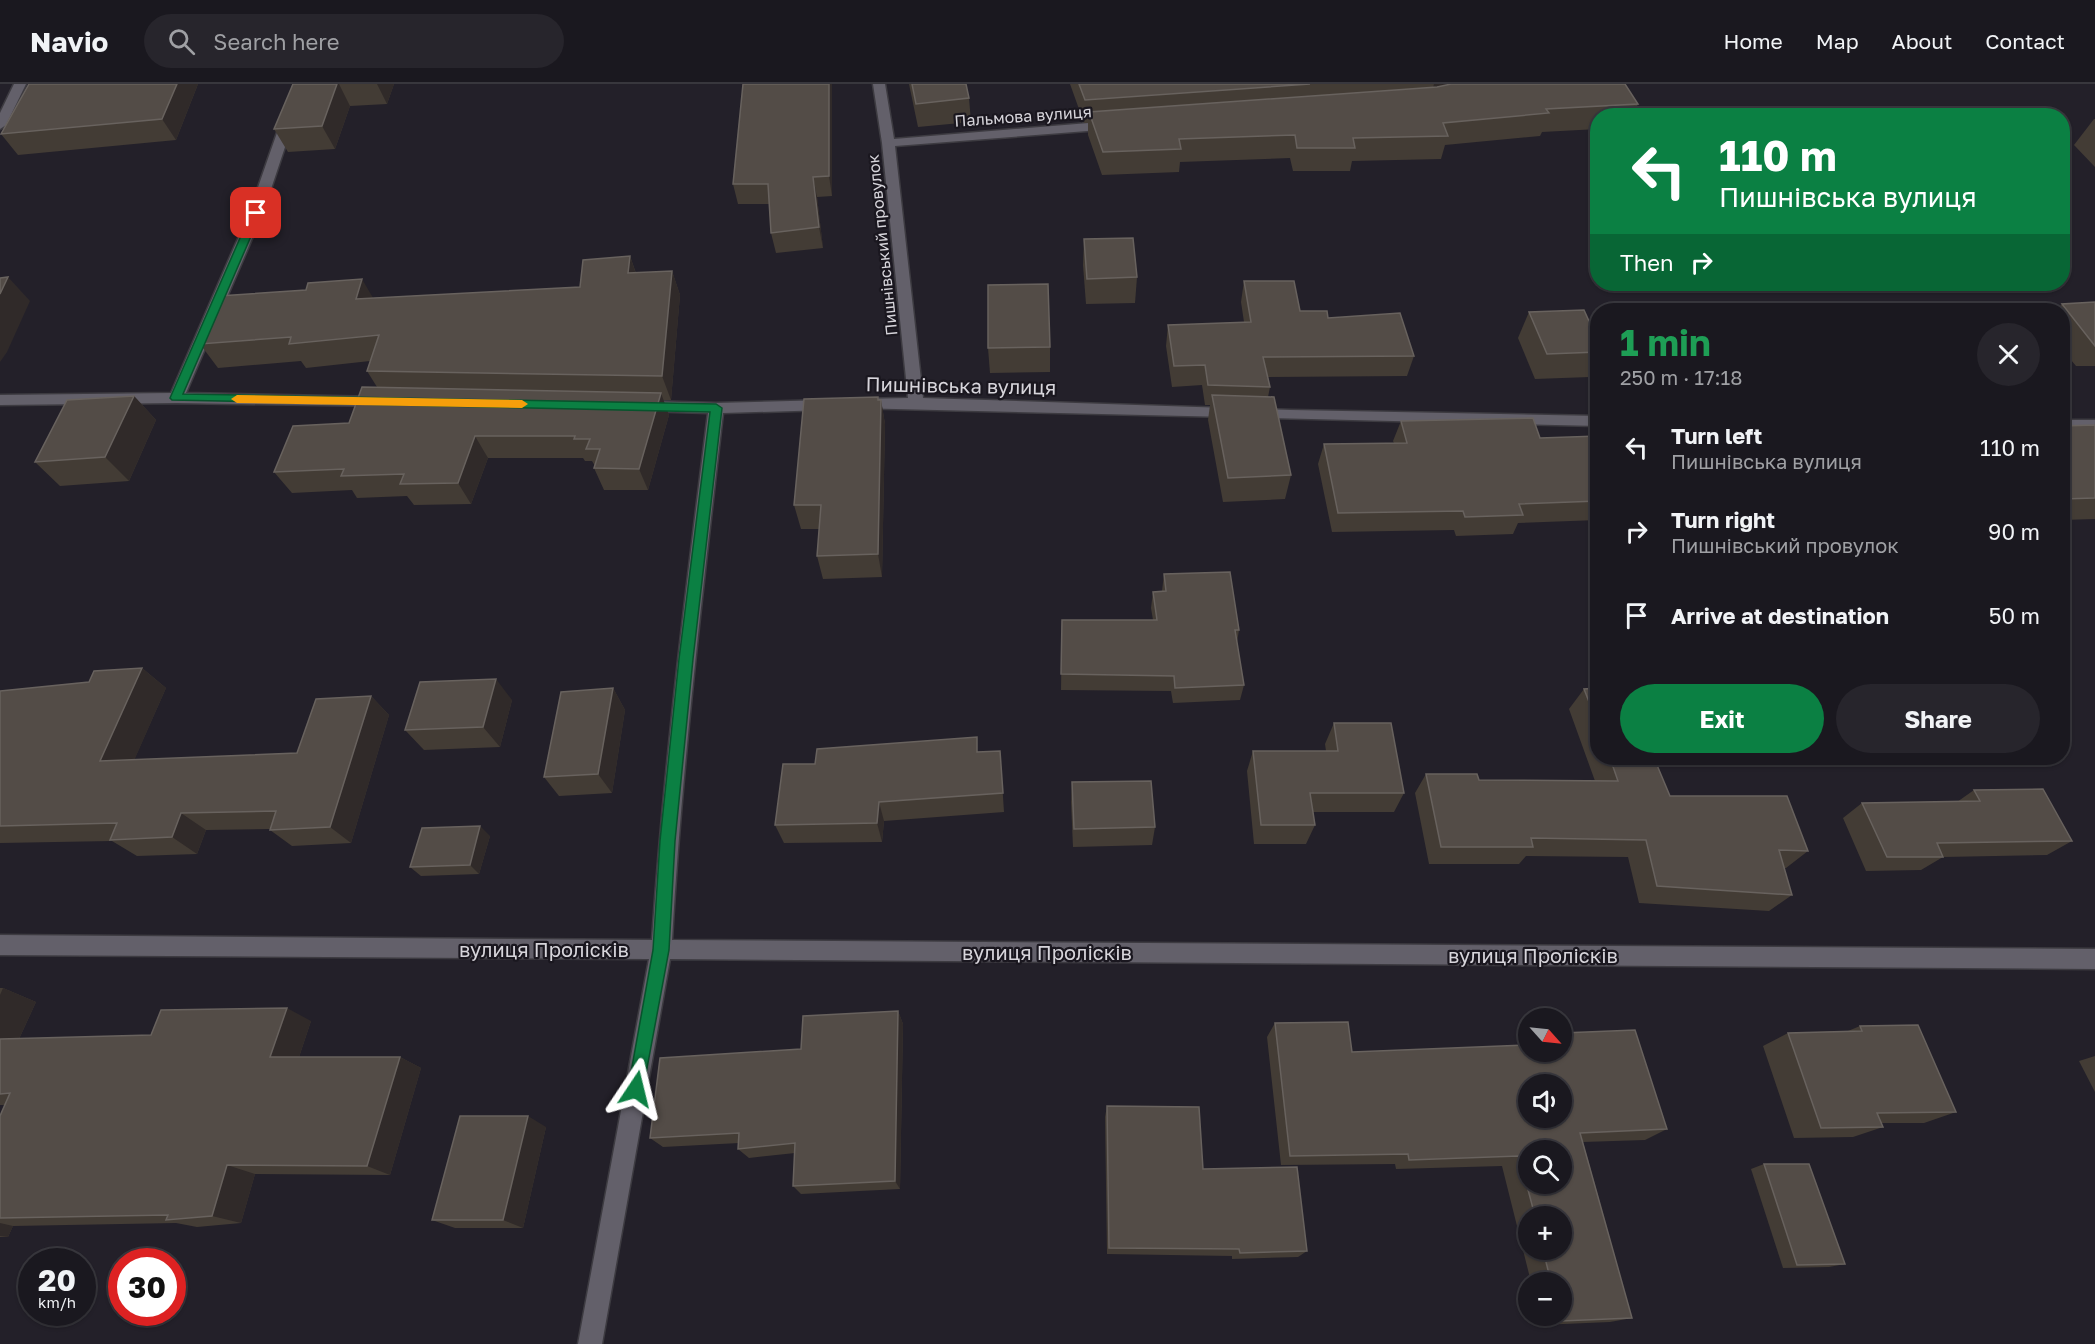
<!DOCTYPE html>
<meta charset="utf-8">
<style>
:root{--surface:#1a181f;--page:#27252c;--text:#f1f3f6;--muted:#9fa0a4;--line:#38373d;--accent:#0b8043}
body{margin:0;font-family:"Golos Text",sans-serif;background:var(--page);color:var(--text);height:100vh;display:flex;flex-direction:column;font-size:22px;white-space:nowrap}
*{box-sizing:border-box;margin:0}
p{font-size:20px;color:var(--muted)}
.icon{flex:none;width:33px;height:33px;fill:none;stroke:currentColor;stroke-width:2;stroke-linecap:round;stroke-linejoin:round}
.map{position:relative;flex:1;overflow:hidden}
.details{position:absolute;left:1590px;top:219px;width:480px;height:462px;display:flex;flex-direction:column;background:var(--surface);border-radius:24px;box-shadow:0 2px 4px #0004,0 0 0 2px var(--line)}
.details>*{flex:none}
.guide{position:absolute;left:1590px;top:24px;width:480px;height:183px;border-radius:24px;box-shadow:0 2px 4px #0004,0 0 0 2px var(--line);background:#0b8043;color:#fff;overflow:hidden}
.needle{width:39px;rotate:117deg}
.tools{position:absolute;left:1518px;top:924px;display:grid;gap:12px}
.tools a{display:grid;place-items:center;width:54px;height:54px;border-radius:50%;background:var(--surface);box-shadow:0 2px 4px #0004,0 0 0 2px var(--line);font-size:30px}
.speed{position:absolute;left:18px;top:1164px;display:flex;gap:12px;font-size:30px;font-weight:700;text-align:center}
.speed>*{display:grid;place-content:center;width:78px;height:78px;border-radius:50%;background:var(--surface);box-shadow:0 2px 4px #0004,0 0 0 2px var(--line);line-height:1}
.speed small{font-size:15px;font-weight:400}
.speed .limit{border:9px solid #d22;background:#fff;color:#111}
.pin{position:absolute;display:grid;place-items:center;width:51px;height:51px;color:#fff;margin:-26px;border-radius:12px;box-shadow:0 3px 9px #0006}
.me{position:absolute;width:66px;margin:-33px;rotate:10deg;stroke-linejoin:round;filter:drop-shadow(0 0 4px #0008)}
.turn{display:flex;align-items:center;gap:21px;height:126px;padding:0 30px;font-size:27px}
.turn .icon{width:78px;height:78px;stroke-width:2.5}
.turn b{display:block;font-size:42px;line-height:51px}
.then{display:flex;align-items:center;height:57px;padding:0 30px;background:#0003;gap:12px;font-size:22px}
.round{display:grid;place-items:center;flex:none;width:63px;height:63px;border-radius:32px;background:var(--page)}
.head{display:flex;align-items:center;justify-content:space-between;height:102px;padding:0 30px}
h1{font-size:36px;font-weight:700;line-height:45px;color:#1e9e55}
.action{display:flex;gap:12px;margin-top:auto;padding:12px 30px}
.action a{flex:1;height:69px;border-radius:36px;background:var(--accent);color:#fff;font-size:24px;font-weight:700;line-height:69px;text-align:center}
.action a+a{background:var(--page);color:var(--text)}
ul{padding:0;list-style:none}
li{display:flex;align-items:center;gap:18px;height:84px;padding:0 30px}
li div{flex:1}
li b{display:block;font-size:22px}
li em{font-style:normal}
header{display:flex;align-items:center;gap:36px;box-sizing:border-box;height:84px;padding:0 30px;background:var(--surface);border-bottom:2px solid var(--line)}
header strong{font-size:28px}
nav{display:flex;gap:33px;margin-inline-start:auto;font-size:21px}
.search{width:420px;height:54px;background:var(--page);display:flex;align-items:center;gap:15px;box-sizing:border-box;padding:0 21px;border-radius:33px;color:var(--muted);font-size:22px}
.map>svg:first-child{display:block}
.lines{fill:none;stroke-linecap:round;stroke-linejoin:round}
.minor-casing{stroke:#3d3b41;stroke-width:3}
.minor{fill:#63606a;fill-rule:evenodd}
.wall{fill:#433c35;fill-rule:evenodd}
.shaded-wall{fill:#302a29}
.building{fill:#534c47;stroke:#68625e;stroke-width:1.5;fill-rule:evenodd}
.route{fill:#0b8043;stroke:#07532c;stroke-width:1.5}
.slow{fill:#f59e0b}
.labels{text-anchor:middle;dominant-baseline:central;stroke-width:4.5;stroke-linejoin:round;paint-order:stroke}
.far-street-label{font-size:16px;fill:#d7d5db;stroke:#1a171f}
.street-label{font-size:20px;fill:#d7d5db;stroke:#1a171f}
</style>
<header>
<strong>Navio</strong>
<div class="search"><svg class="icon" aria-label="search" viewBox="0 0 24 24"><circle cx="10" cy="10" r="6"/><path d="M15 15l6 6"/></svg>Search here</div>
<nav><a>Home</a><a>Map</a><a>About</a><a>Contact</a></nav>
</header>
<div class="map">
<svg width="2095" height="1260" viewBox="0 0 2095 1260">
<rect width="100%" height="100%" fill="#232029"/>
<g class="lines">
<defs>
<g id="minor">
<path d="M14,0H26L6,41L0,45V29Z"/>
<path d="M294,0H306L263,129L186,309L381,313L388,318L386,322L176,319L0,321V311L171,309L249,129Z"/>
<path d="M873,0H885L894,55L1113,37L1119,41L1113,45L895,62L923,314L1291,326L1598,332V342L854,324L852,320L854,316L859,315L908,314L882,59Z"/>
<path d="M828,316L835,321L828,326L723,329C703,504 682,680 672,856L2095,865V885L670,875L602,1260H578L649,875L0,871V851L652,856C664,679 686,504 708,329L643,327L636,322L643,317L716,319Z"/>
<rect x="2062" y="336" width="33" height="10"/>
</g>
</defs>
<use href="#minor" class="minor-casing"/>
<use href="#minor" class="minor"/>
</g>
<g class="wall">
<path d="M198,0L176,56L18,71L1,50Z"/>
<path d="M293,0H394L387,20L350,22L335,65L288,68L274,45Z"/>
<path d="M832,0V112L817,113L823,164L776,169L771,149L769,120H738L733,100Z"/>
<path d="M909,0H966L969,14L971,38L918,43Z"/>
<path d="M1070,0H1625L1638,20L1633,32H1598V45L1542,48L1540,52L1445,61L1441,75L1352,77L1350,87H1293L1290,74L1180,78L1179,88L1102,91L1088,51V39H1084Z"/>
<path d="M2094,35H2095V83L2074,61Z"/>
<path d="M1084,155L1137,193L1135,219L1086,220L1083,181Z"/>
<path d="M630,172L636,189L672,187L680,211L671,316H663L669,331L648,406H604L594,384L595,382L592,377H585L583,374H488L471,420L414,421L407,412L357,414L352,406L292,409L274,388L349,339L377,303L367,287L370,277L306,284L301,277L218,284L200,260L373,214L580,203Z"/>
<path d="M1244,197L1300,227L1328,234L1414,272L1407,292L1268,293L1270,303L1268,313L1291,391L1285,415L1223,418L1208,336L1210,321H1205L1202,301L1172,303L1166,262L1168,241L1244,238L1241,218Z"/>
<path d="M2095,218V282H2076L2062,265V226H2056L2062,220Z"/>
<path d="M1529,228L1598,257V277L1590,293L1535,295L1518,254Z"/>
<path d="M1050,263V288L990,289L988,264Z"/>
<path d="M134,312L156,336L129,397L60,402L35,378Z"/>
<path d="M878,313V316H881L885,340L882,493L823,495L817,472L819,445H801L794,421Z"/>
<path d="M1401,337L1540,354L1598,352V436L1518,439L1513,450L1456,452L1454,446L1332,448L1318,380L1324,360L1394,359L1393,357Z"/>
<path d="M2095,341V435L2062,436V342Z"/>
<path d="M1164,490L1239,546L1237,558L1244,601L1240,616L1173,619L1171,607L1061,606L1062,536H1153L1151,524L1153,508L1162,507Z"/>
<path d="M142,584L166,604L134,676L297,669L371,612L389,631L351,759L292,762L270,746V745L206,746L197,770L137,772L112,757L0,759V607L89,598Z"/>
<path d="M613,604L625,626L612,709L559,712L544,693Z"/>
<path d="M1598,604V674H1654L1670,712L1808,767L1786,784H1784L1792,811L1769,827L1639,819L1628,773L1526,772L1519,780H1429L1415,709L1426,690L1479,696L1595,697L1569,625L1584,605Z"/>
<path d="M512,616L500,663L424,666L405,646Z"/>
<path d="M1334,639L1404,709L1394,728H1313L1315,741L1306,760H1254L1247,687L1253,667H1326L1325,660Z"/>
<path d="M1000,667L1004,728L884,737L882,758L784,759L775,741L815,680Z"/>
<path d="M1072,698L1155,743L1152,761L1073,763L1071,718Z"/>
<path d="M1974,706L2072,757L2047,771L1943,773L1921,786L1866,787L1843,734L1862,719L1957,718Z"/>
<path d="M490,752L479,790L421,792L410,783Z"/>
<path d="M0,904H3L36,918L19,955L151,951L311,937L299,973H400L421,984L390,1091L255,1090L241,1139L197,1143L176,1139L13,1142L8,1153H0V1032L5,1021H0Z"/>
<path d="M898,927L903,940L900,1105L801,1110L793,1102L795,1069L749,1074L738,1065L739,1059L663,1063L650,1054L801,965Z"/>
<path d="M1275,939L1352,968L1667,1045L1645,1056L1583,1058L1632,1234L1610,1238L1541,1241L1539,1232H1562V1198H1531L1502,1082L1396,1085L1395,1080L1281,1081L1267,953ZM1528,1132H1562V1166H1528Z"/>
<path d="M1860,942L1956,1028L1924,1039H1881L1883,1043L1853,1053L1794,1054L1763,962L1788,949L1848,947Z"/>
<path d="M2095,972V1008L2079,977Z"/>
<path d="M1107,1022L1203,1085L1307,1167L1298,1173L1232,1175V1172L1107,1170L1105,1033Z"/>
<path d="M546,1043L523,1144H455L432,1136Z"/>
<path d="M1764,1080L1845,1180L1829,1183L1783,1184L1751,1085Z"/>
</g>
<g class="shaded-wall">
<path d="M177,0H198L176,56L162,35Z"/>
<path d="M337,0H339L350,22L335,65L322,42Z"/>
<path d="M377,0H394L387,20Z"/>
<path d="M829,0H832V112L829,92Z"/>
<path d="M1434,0H1492L1430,14Z"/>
<path d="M813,93L817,113L823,164L819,143Z"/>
<path d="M630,172L638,196L628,189Z"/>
<path d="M672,187L680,211L671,316L662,292Z"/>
<path d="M8,193L30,217L7,268L0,278V210Z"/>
<path d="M362,195L376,219L356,215Z"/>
<path d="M661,309L669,331L648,406L639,385Z"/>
<path d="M134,312L156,336L129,397L105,373Z"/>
<path d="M878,313L881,333V316L885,340L882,493L878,470Z"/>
<path d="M475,352L488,374L471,420L458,399Z"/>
<path d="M142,584L166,604L126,695L100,677Z"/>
<path d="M496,595L512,616L500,663L483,643Z"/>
<path d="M613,604L625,626L612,709L598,690Z"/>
<path d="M371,612L389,631L351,759L330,743Z"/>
<path d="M879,718L884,737L882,758L877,739Z"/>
<path d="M181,729L206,746L197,770L172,753Z"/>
<path d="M480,742L490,752L479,790L470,781Z"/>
<path d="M3,904L36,918L13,968L0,963V911Z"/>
<path d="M287,924L311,937L295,985L270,973Z"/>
<path d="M898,927L903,940L900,1105L895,1097Z"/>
<path d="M400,973L421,984L390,1091L367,1082Z"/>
<path d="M528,1032L546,1043L523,1144L503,1136Z"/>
<path d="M227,1081L255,1090L241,1139L212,1132Z"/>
<path d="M0,1139L13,1142L8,1153L0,1152Z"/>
</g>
<g class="building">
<path d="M29,0H177L162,35L1,50Z"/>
<path d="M293,0H337L322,42L274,45Z"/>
<path d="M743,0H829V92L813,93L819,143L771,149L768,100H733Z"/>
<path d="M912,0H966L969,14L916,20Z"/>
<path d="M1079,0H1310L1085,16Z"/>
<path d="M1451,0H1625L1638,20L1546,25L1549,29L1443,39L1448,52L1353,54L1355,64H1297L1295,51L1179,55L1181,65L1103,68L1089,28L1437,3Z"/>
<path d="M1133,154L1137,193L1087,195L1084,155Z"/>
<path d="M630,172L628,189L672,187L662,292L367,287L379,251L289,260L291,253L200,260L219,212L306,206L308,199L362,195L356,215L580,203L583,176Z"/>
<path d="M8,193L0,210V194Z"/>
<path d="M1244,197H1294L1300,227H1327L1328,234L1400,229L1414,272L1263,273L1270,303L1208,301L1205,281L1174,282L1168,241L1251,238Z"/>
<path d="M1048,200L1050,263L988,264V201Z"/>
<path d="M2095,218V262L2062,220Z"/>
<path d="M1584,226L1598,257V268L1547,270L1529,228Z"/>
<path d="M362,303L661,309L639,385L594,384L600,365H586L590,355H574L575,352H475L458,399L400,400L404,390L341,392L344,385L274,388L293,342L349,339Z"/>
<path d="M1212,311L1274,313L1291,391L1228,394Z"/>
<path d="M134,312L105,373L35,378L67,316Z"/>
<path d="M878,313V316H881L878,470L817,472L821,421H794L804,315Z"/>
<path d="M1533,334L1540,354L1598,352V417L1519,420L1523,431L1465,433L1463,427L1338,429L1324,360L1407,359L1401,337Z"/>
<path d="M2095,341V414L2062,415V342Z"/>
<path d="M1230,488L1239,546H1235L1244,601L1175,604L1174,592L1061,590L1062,536H1157L1153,508L1166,507L1164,490Z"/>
<path d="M142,584L100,677L297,669L316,615L371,612L330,743L270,746L276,727L181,729L172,753L110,756L117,739L0,742V607L89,598L94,587Z"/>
<path d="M496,595L483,643L405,646L420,598Z"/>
<path d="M613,604L598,690L544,693L561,608Z"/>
<path d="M1598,604V641L1584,605Z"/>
<path d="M1334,639H1391L1404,709H1310L1315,741H1261L1253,667H1338Z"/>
<path d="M977,653V668L1000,667L1003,709L879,718L877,739L775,741L783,680H815L817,665Z"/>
<path d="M1610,674H1654L1670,712H1787L1808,767L1779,766L1792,811L1657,802L1646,756L1531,754L1533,763H1441L1426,690H1477L1479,696L1618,697Z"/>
<path d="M1151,697L1155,743L1074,745L1072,698Z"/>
<path d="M2043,705L2072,757L1937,759L1943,773H1887L1862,719L1980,717L1974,706Z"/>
<path d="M480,742L470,781L410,783L422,744Z"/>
<path d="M287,924L270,973H400L367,1082L227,1081L212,1132L166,1136L168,1131L0,1134V1032L10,1009L0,1010V955L151,951L161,926Z"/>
<path d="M898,927L895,1097L793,1102L795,1059L738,1065L739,1049L650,1054L660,974L801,965L803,932Z"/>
<path d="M1348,938L1352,968L1528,961V968H1562V949L1635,946L1667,1045L1580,1049L1632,1234L1561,1237L1560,1232H1562V1198H1551L1543,1166H1562V1132H1535L1519,1072L1409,1076L1408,1070L1290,1072L1275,939ZM1528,1000H1562V1034H1528ZM1528,1066H1562V1100H1528Z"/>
<path d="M1918,941L1956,1028L1877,1029L1883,1043L1821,1044L1788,949L1862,947L1860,942Z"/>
<path d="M1107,1022L1199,1023L1203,1085L1297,1083L1307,1167L1240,1169L1239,1165L1109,1164Z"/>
<path d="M460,1032H528L503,1136H432Z"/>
<path d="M1764,1080H1809L1845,1180L1797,1181Z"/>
</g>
<path class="route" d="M256,126L261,129L183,310L716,320L722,324L693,575L675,757L669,866L642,1011L636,1013L630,1011L628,1005L653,866L660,757L679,575L710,328L172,316L170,314L251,129Z"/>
<path class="slow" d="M237,311L522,316L528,320L522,324L237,319L231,315Z"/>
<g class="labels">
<g class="far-street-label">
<text transform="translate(1023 32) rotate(-4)">Пальмова вулиця</text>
<text transform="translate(882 161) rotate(-96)">Пишнівський провулок</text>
</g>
<g class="street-label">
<text transform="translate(961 301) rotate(1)">Пишнівська вулиця</text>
<text x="544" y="865">вулиця Пролісків</text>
<text x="1047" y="868">вулиця Пролісків</text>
<text x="1533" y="871">вулиця Пролісків</text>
</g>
</g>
</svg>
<div class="tools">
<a><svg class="needle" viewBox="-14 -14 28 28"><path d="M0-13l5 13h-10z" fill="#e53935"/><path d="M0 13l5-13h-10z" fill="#9fa0a4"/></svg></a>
<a><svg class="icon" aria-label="sound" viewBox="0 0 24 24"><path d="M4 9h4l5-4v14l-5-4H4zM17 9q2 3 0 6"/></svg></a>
<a><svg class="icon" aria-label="search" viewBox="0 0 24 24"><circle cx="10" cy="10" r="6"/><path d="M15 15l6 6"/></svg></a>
<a>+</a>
<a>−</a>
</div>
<div class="speed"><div>20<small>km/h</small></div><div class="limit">30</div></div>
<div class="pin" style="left:256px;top:129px;background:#d93025"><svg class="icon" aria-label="arrive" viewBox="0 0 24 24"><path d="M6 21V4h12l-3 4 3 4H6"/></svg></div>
<svg class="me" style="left:636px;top:1005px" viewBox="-20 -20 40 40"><path d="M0-17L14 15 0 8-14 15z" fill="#0b8043" stroke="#fff" stroke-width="4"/></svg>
<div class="guide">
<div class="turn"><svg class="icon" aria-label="left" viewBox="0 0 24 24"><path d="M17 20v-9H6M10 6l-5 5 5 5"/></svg><div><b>110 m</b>Пишнівська вулиця</div></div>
<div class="then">Then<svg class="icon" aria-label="right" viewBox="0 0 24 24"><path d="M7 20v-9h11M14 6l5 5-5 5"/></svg></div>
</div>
<section class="details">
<div class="head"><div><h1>1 min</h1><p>250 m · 17:18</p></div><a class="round"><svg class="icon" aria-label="close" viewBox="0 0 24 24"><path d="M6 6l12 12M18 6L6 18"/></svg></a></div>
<ul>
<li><svg class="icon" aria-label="left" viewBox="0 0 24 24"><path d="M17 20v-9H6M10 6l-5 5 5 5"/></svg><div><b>Turn left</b><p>Пишнівська вулиця</p></div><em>110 m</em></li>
<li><svg class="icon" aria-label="right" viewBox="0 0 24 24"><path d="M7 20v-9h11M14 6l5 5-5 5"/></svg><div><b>Turn right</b><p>Пишнівський провулок</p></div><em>90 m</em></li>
<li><svg class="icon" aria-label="arrive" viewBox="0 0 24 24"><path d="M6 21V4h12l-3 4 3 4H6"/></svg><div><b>Arrive at destination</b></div><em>50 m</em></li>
</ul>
<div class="action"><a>Exit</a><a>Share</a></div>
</section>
</div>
